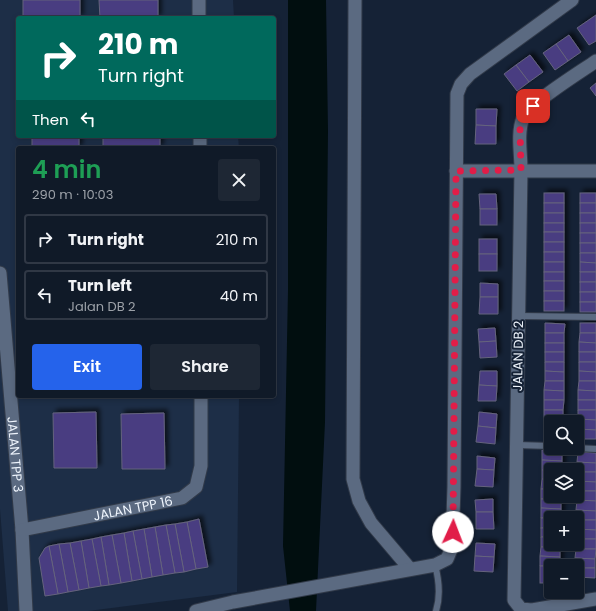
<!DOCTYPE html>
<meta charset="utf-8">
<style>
:root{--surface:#101a28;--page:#1e2734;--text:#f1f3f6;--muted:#9ca1a8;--line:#303845;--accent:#2563eb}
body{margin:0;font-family:Poppins,sans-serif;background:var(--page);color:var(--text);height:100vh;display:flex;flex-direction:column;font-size:15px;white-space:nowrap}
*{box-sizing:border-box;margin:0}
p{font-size:13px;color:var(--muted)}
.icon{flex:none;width:22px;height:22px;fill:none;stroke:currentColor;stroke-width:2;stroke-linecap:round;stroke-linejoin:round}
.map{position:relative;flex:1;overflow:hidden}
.drawer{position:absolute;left:16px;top:146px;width:260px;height:252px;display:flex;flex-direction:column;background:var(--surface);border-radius:4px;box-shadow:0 2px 6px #0003,0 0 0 1px var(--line)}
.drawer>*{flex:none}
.banner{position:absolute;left:16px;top:16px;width:260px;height:122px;border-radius:4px;box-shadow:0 2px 6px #0003,0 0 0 1px var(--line);background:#00695c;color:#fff;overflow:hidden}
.buttons{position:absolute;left:544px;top:415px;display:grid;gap:8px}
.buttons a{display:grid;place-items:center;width:40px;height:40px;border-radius:4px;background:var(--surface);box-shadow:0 2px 6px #0003,0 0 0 1px var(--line);font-size:20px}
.pin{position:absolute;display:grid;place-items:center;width:34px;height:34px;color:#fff;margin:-17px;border-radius:8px;box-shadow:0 2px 6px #0006}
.me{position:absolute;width:44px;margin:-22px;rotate:2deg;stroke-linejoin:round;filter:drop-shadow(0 0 3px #0008)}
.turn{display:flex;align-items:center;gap:14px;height:84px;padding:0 16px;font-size:18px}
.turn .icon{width:52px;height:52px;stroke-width:2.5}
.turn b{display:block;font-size:28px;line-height:34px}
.then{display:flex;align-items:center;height:38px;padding:0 16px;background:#0003;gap:8px;font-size:15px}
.round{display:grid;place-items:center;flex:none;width:42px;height:42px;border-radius:4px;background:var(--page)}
.summary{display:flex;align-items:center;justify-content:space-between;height:68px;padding:0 16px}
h1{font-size:24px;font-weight:600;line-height:30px;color:#1e9e55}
.cta{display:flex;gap:8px;margin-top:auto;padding:8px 16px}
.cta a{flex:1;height:46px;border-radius:4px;background:var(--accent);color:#fff;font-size:16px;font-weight:600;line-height:46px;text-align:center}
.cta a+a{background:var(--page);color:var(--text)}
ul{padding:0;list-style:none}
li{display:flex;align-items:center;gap:12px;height:50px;margin:0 8px 6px;padding:0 8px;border:2px solid var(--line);border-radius:4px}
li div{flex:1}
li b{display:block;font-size:15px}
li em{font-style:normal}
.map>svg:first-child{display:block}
.built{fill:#1d2e47}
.water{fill:#010e0f}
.building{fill:#483c81;stroke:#65637d;filter:url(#shadow)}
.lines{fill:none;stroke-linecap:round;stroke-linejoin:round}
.service-casing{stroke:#313a49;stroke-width:8}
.minor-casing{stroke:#313a49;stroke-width:15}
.service{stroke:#5b6a81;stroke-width:6}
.minor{stroke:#5b6a81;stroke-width:13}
.route{stroke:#e11d48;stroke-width:7;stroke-dasharray:0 12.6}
.labels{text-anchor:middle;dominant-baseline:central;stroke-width:4;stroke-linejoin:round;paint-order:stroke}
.street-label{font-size:13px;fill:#eff5fd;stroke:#152236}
</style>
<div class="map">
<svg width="596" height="611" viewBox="0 0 596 611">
<defs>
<filter id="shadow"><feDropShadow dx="3.5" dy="-3.5" stdDeviation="2" flood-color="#0009"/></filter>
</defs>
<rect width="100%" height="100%" fill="#152236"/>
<path class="built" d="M0,0H233L234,18H18V136H238L239,148H18V396H239L237,592L88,611H8L0,509Z"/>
<path class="water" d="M288,0H326L328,131L325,422L316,611H290L283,546L288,290Z"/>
<g class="building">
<rect x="23" y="0" width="57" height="18"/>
<path d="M99,0H158V18H100Z"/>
<path d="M596,15V41L589,45L577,28Z"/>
<path d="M569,35L581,52L568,61L556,44Z"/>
<path d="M556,44L568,61L555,70L543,53Z"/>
<path d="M530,55L543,72L529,82L516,65Z"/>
<path d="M516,65L529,82L517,91L504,74Z"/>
<path d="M596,83V96L590,88Z"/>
<path d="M476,109H497L496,126L476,125Z"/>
<path d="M476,125L496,126V144H475Z"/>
<rect x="32" y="136" width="47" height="12"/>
<rect x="103" y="136" width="57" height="12"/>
<rect x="544" y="193" width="20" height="10"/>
<rect x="580" y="193" width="16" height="10"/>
<path d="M479,194H496L497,209H480Z"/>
<rect x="544" y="203" width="20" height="10"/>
<rect x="580" y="203" width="16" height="10"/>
<rect x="480" y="209" width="17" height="16"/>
<rect x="544" y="213" width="20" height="10"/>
<rect x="580" y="213" width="16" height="10"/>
<rect x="544" y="223" width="20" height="9"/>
<rect x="580" y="223" width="16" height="10"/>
<rect x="544" y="232" width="20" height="10"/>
<rect x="580" y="233" width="16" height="10"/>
<rect x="479" y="239" width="18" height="15"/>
<rect x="544" y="242" width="20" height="10"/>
<rect x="580" y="243" width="16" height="10"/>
<rect x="544" y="252" width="20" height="10"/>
<path d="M580,253H596V263L580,262Z"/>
<rect x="479" y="254" width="18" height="17"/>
<rect x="544" y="262" width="20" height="10"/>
<path d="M580,262L596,263V272H580Z"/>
<rect x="544" y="272" width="20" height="9"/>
<rect x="580" y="272" width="16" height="10"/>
<rect x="544" y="281" width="20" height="10"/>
<rect x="580" y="282" width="16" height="10"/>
<path d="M480,283L498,284V297H480Z"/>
<rect x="544" y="291" width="20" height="10"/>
<rect x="580" y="292" width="16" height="10"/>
<path d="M480,297H498V314H479Z"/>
<rect x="544" y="301" width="20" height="10"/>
<rect x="580" y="302" width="16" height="10"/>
<path d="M545,323L565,324L564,333H545Z"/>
<rect x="580" y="323" width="16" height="10"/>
<path d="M495,328L496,341L479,342L478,329Z"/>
<rect x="545" y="333" width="19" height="10"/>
<path d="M580,333H596V343L579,342Z"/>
<path d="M496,341L497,357L480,358L479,342Z"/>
<path d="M579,342L596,343V352H579Z"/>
<rect x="545" y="343" width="19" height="9"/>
<rect x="545" y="352" width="19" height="10"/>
<rect x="579" y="352" width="17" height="10"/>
<path d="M545,362H564V372L545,371Z"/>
<path d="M579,362H596V372L579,371Z"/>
<path d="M480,371H497V386L479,385Z"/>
<path d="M545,371L564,372V381H545Z"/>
<path d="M579,371L596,372V381H579Z"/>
<path d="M545,381H564V391L544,390Z"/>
<path d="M579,381H596V391L578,390Z"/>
<path d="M479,385L497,386L496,401H478Z"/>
<path d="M544,390L564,391V400H544Z"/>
<path d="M578,390L596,391V400H578Z"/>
<path d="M544,400H564L563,410H544Z"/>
<rect x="578" y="400" width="18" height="10"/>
<path d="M544,410H563V420L544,419Z"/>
<path d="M578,410H596V420L578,419Z"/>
<path d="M96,412L97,468H54L53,413Z"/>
<path d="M479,412L497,414L496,428L478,426Z"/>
<path d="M164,413L165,469H122L121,414Z"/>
<path d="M544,419L563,420V422H551V429H544Z"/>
<path d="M578,419L596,420V430L578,429Z"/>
<path d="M478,426L496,428L495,444L476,442Z"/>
<rect x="544" y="429" width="7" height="10"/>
<path d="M578,429L596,430V439H578Z"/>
<path d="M542,450L562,451V461L542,460Z"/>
<path d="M578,452L596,453V463L577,462Z"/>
<path d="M477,456L495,458L494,470L477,469Z"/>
<path d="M542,460L562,461V470H542Z"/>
<path d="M577,462L596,463V472H577Z"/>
<path d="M477,469L494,470L493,487L475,486Z"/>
<path d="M542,470H552L551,480L542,479Z"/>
<path d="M577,472H596V482L577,481Z"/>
<path d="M542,479L551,480V489H541Z"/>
<path d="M577,481L596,482V491H577Z"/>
<path d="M541,489H551V496H561V499H541Z"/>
<path d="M577,491H596V501L577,500Z"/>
<path d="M493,499V512H476L475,500Z"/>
<path d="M541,499H561V509L541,508Z"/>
<path d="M577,500L596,501V511L576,510Z"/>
<path d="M541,508L561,509V518H541Z"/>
<path d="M576,510L596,511V520H577Z"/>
<path d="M476,512H493L494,529H476Z"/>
<rect x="541" y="518" width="10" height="10"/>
<path d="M199,519L208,567L196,569L187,522Z"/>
<path d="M577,520H596V530L577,529Z"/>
<path d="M187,522L196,569L184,572L175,524Z"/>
<path d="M175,524L184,572L175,573L166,525Z"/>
<path d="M166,525L175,573L163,575L155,527Z"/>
<path d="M155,527L163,575L152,577L144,529Z"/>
<rect x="541" y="528" width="10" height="9"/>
<path d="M144,529L152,577L142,579L133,531Z"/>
<path d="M577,529L596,530V539H577Z"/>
<path d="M133,531L142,579L132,581L124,533Z"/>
<path d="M124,533L132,581L121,583L112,535Z"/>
<path d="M112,535L121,583L109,585L101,537Z"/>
<path d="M101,537L109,585L101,586L92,539Z"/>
<path d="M541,537H551V544H560V547H541Z"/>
<path d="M92,539L101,586L89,588L81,541Z"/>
<path d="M577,539H596V549H576Z"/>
<path d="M81,541L89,588L79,590L70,543Z"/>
<path d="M70,543L79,590L68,592L59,544Z"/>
<path d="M476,543L495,544L494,557L475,556Z"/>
<path d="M59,544L68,592L58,594L49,546Z"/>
<path d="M49,546L58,594L45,596L39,558L45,548Z"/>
<path d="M541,547H560V557L540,556Z"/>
<path d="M576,549H596L595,559L575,558Z"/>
<path d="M475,556L494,557L493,572L474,571Z"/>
<path d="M540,556L560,557V566H540Z"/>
<path d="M575,558L595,559V568H577L575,566Z"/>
<rect x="540" y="566" width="11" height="17"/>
<path d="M577,568H595V578L577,577Z"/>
</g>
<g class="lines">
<defs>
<g id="service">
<path d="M519,316L596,317"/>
<path d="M517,445L551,446"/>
<path d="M577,448L596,449"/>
<path d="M435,565C439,580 441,595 436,611"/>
</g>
<g id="minor">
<path d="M199,0V18"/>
<path d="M355,0L353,479L359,501L371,523L410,569"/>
<path d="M596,61C582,71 528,104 523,118C517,133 521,153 521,170L514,600L521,609L532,610L596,599"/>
<path d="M200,136V148"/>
<path d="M456,171H596"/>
<path id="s1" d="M0,273L22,530L26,611"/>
<path id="s2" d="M22,530L182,498L196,487L201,466V396"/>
<path d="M196,611L233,602L435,565L447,559L452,547L454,487L457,94L461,84L470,74L572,0"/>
</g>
</defs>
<use href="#service" class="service-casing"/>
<use href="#minor" class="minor-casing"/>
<use href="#service" class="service"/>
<use href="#minor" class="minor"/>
</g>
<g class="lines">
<path class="route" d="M453,532L456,171L521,170L520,129L524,116L533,106"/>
</g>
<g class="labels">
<g class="street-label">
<text transform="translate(518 356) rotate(-89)">JALAN DB 2</text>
<text stroke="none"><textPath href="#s1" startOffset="182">JALAN TPP 3</textPath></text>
<text stroke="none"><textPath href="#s2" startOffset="113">JALAN TPP 16</textPath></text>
</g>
</g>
</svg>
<div class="buttons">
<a><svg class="icon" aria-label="search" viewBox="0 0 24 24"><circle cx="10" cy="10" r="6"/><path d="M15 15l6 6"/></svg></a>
<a><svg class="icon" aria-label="layers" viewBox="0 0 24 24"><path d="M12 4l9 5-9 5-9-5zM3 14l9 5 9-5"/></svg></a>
<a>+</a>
<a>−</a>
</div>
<div class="pin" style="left:533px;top:106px;background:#d93025"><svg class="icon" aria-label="arrive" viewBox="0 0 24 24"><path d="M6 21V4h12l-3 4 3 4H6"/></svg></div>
<svg class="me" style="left:453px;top:532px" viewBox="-20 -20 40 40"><circle r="19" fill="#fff"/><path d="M0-13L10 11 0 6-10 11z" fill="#e11d48"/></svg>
<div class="banner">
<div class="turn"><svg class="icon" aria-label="right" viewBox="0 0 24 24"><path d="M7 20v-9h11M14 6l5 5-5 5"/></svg><div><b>210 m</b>Turn right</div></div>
<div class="then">Then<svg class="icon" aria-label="left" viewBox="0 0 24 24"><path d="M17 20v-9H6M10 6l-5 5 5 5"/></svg></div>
</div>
<section class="drawer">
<div class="summary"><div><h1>4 min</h1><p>290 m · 10:03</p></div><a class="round"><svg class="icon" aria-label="close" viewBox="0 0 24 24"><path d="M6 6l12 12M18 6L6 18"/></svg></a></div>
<ul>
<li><svg class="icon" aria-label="right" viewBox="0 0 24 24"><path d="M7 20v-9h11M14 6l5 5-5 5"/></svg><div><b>Turn right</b></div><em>210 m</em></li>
<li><svg class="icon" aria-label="left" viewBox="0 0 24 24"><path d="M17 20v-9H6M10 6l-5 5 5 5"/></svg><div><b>Turn left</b><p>Jalan DB 2</p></div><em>40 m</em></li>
</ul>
<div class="cta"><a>Exit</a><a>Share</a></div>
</section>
</div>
